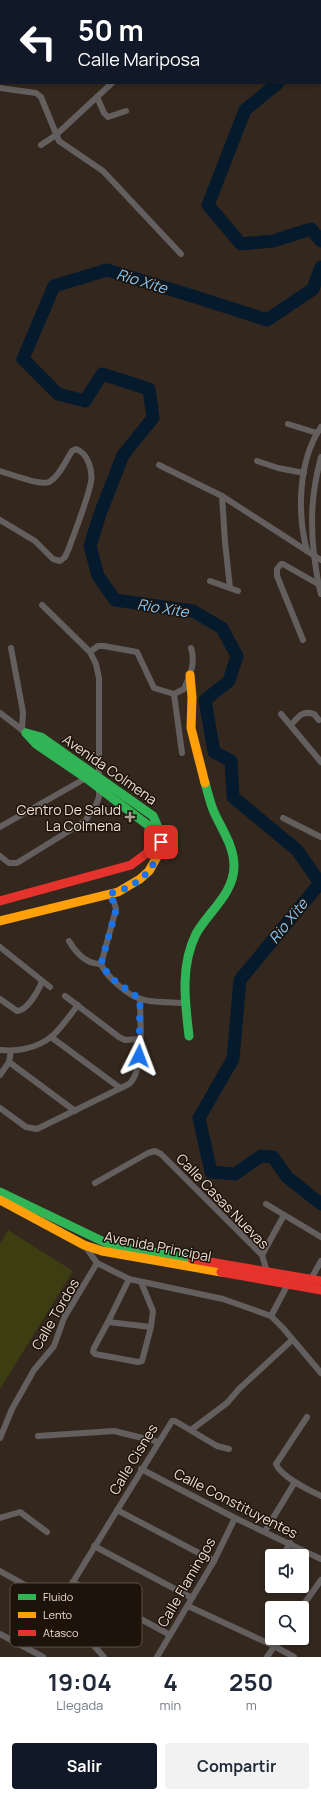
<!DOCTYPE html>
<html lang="es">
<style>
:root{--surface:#fff;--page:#f2f2f3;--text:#1f2937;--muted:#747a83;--accent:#111827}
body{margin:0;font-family:Manrope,sans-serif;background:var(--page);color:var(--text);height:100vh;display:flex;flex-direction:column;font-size:15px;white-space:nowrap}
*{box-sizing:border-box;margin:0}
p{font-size:13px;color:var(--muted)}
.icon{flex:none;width:22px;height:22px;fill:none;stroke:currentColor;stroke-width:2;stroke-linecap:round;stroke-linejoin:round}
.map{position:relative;height:1657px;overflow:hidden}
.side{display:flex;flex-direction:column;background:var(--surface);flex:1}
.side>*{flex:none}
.hud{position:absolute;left:0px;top:0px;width:321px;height:84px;box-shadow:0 2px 6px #0003;background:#111827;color:#fff;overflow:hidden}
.fabs{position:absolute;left:265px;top:1549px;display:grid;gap:8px}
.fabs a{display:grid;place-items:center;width:44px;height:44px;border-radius:4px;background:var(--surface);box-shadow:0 2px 6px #0003;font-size:20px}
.pin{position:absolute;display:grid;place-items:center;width:34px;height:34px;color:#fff;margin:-17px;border-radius:8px;box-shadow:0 2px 6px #0006}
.me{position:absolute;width:44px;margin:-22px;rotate:3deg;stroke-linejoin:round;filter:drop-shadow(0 0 3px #0008)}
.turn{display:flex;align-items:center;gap:14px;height:84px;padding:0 12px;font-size:18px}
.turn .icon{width:52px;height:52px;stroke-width:2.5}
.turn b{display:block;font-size:28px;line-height:34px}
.eta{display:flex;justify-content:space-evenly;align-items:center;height:68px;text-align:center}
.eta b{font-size:24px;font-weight:700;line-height:28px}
.cta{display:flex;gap:8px;margin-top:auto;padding:8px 12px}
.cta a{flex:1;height:46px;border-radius:4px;background:var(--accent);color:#fff;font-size:16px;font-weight:700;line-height:46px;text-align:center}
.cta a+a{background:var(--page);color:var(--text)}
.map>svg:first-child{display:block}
.green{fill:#3c3e12}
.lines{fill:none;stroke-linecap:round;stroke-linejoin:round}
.river{stroke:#051b2d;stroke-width:13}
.street{stroke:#645f5f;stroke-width:6}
.fast{stroke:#30b455;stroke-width:9}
.slow{stroke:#ff9f0a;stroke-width:9}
.jam{stroke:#e5322d;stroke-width:9}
.route{stroke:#1a73e8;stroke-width:7;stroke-dasharray:0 12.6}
.poi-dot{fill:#ac9e93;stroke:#1d130a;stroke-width:1.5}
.labels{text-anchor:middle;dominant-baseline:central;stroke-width:3;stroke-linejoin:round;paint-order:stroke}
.street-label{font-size:14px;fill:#edded2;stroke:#1d130a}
.poi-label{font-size:14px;fill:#edded2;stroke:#1d130a;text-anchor:end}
.water-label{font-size:15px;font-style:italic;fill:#84c6f7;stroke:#1d130a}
.key{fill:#1d130a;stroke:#5b5046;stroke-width:1}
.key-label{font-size:11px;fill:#edded2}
</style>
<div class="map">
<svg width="321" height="1657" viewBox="0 0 321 1657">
<rect width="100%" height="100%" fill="#34281e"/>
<path class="green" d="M8,1230L73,1271L0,1389V1244Z"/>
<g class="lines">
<g class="river">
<path d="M243,0V1"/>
<path d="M278,83L245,110L208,205L241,244L273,241L311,229L321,241"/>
<path d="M321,267L313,289L267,320L202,299L107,270L54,286L23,359L58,394L85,401L102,374L149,389L153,418L123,455L100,514L90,546L98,576L115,600L193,611L222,628L237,656L229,681L205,700L214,752L231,761L233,797L297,850L320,883L240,980L233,1059L199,1118L211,1172L235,1174L261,1156L273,1157L287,1177L321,1204"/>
</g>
<g class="street">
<path d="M0,88L36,93L41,97L59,141L103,171L181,254"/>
<path d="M97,97L104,113L108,117L126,111"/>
<path d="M41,145L56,135L112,83"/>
<path d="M288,424L317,433"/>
<path d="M321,457C312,491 310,519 314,555C316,568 317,581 321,594"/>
<path d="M257,461L278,468L304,473"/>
<path d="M159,465L222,496L321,560"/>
<path d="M0,471C10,474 41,486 49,482C59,477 66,460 72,451L76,449C88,453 93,471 91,482C87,502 76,528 69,548L65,557L60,561L53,559L35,541L0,520"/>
<path d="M222,496L225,542L230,588"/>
<path d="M307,551C297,513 298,461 321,427"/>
<path d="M210,581L238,591"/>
<path d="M303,640L277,576V569L281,564H283L318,584"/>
<path d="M11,648L23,712L22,730"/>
<path d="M90,652L98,646H104L137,652L154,688L174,694L184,689C190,675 196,663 191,648"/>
<path d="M174,694L182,753"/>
<path d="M0,713L25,732"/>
<path d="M281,714L321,762"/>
<path d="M291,725C298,717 302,710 314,714L319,720"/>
<path d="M283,818L321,837"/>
<path d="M0,827L86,778"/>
<path d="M0,856L9,863H17L85,821L96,805L99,797V678L96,664L90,652L42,605"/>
<path d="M108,894L114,902L116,909L101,964C106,976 128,996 141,999C151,1003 173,1002 185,1003"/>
<path d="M69,941C76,953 87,964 101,964"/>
<path d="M0,947L50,987"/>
<path d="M65,996L119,1037L125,1040L140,1039"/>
<path d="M0,999L17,1011C27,1011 39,990 42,981"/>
<path d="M51,1037L120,1088"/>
<path d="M0,1050C17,1052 37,1048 51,1037C60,1030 70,1015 78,1005"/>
<path d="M9,1062L75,1111"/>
<path d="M0,1075L9,1062L11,1051"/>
<path d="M0,1108L26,1127L37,1129L129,1084C145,1070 140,1020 140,999"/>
<path d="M95,1183L148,1153L155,1151L161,1154L262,1255L267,1272"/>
<path d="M266,1204L321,1237"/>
<path d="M262,1255L284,1215"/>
<path d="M97,1263L129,1279L223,1299L271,1316L283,1328L321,1373"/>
<path d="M129,1279L108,1322L94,1348L93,1352L95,1354L138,1362L142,1361L151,1327L153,1311L141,1282"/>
<path d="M311,1279L321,1261"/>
<path d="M271,1316L288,1284"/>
<path d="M108,1322L151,1327"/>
<path d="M307,1417L276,1464C281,1477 309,1490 321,1496"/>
<path d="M191,1430L227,1403L239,1389L292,1340"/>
<path d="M38,1436L114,1431L159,1442"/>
<path d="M0,1438L12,1409L34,1370L54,1346L64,1318L97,1263L85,1246"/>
<path d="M141,1469L235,1518L321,1559"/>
<path d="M117,1510L214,1561"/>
<path d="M0,1518L20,1512L47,1532"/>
<path d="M265,1531L295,1482"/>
<path d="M94,1546L192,1598"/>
<path d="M283,1556L290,1543"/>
<path d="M0,1571L54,1601L104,1657"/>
<path d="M73,1582L170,1635"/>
<path d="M54,1601L65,1593L73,1582L172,1421H175L217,1446L229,1449"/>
<path d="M188,1606L274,1646L294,1657"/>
<path d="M301,1608L321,1580"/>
<path d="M0,1634L43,1657"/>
<path d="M157,1657L214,1561L235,1518"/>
<path d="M267,1657L280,1638"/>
</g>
<g class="fast">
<path d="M26,733L36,744L86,778L149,826L150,846"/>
<path d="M26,733L41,737L153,816C159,828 164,842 158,855"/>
<path d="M189,1036C185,1002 180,966 196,934C208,912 234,894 234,866C234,846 222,830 214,812C210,803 208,793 205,783"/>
<path d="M0,1192L102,1241L117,1246L192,1259"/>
</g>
<g class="slow">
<path d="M190,675L192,697L191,728L205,783"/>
<path d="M0,921L118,892L140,879L149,871L158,855"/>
<path d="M0,1200L84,1245L102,1251L221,1272"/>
</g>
<g class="jam">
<path d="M0,901L131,865L147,853L150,846"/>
<path d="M192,1259L321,1281"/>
<path d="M221,1272L321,1290"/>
</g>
</g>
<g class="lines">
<path class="route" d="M139,1056L140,999L111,978L101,964L116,910L114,902L108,894C135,888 156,872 161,842"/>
</g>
<path class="poi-dot" d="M128 811h4v4h4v4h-4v4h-4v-4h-4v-4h4z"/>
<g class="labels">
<g class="street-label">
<text transform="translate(110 769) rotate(35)">Avenida Colmena</text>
<text transform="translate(223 1201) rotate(46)">Calle Casas Nuevas</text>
<text transform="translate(158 1246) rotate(11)">Avenida Principal</text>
<text transform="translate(55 1314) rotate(-60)">Calle Tordos</text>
<text transform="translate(133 1459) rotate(-59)">Calle Cisnes</text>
<text transform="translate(236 1503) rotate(27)">Calle Constituyentes</text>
<text transform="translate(186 1582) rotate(-60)">Calle Flamingos</text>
</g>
<g class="poi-label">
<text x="121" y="809">Centro De Salud<tspan x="121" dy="16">La Colmena</tspan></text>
</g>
<g class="water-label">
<text transform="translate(142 281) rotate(17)">Rio Xite</text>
<text transform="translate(163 608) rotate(9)">Rio Xite</text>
<text transform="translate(288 921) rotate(-51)">Rio Xite</text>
</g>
</g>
<rect x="10" y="1583" width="132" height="64" rx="6" class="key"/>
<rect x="18" y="1594" width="18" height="6" fill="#30b455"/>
<rect x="18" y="1612" width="18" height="6" fill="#ff9f0a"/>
<rect x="18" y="1630" width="18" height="6" fill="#e5322d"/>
<g class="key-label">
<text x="43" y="1601">Fluido</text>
<text x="43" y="1619">Lento</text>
<text x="43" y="1637">Atasco</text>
</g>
</svg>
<div class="fabs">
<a><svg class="icon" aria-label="sound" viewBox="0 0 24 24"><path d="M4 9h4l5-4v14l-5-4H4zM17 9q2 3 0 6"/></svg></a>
<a><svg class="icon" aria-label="search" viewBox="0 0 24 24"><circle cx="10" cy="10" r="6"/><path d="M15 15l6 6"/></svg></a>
</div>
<div class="pin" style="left:161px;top:842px;background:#d93025"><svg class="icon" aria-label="arrive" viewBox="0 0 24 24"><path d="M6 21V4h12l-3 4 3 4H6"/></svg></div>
<svg class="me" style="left:139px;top:1056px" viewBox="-20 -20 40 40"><path d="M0-17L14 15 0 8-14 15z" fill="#1a73e8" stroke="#fff" stroke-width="4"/></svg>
<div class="hud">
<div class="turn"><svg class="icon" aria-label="left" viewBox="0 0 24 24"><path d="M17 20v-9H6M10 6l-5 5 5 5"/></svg><div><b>50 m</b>Calle Mariposa</div></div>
</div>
</div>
<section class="side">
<div class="eta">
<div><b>19:04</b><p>Llegada</p></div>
<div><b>4</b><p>min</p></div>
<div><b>250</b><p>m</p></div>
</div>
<div class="cta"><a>Salir</a><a>Compartir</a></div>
</section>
